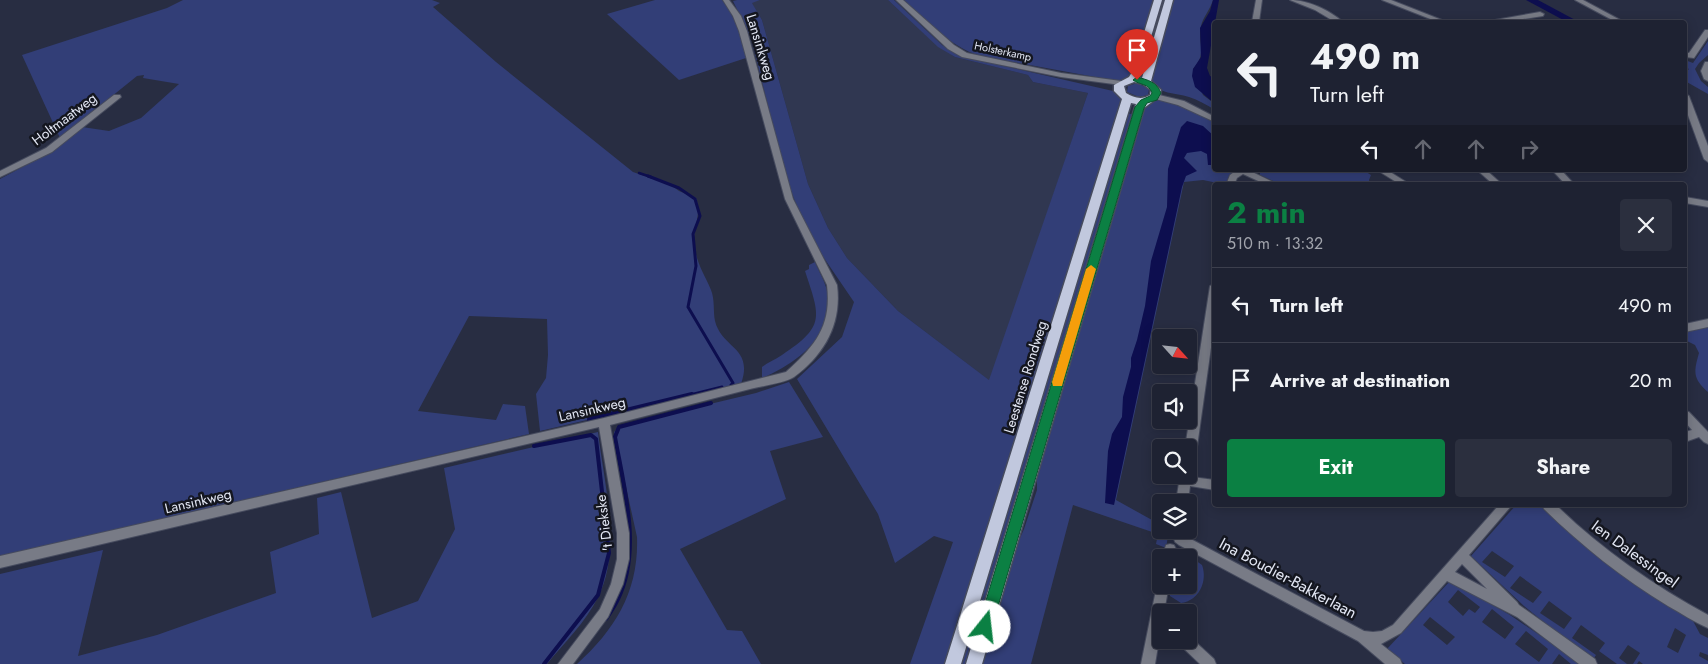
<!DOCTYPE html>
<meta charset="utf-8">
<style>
:root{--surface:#1e2232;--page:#2b2f3e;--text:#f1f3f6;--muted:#a1a4ac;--line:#3c3f4d;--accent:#0b8043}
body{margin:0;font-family:Jost,sans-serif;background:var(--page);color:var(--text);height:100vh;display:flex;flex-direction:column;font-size:19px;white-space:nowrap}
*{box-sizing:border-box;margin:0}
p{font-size:16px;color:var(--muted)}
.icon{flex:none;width:28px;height:28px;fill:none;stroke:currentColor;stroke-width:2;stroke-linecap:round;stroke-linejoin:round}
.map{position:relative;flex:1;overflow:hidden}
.sheet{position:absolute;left:1212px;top:182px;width:475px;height:325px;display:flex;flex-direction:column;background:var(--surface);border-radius:5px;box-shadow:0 2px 12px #0003,0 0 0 1px var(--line)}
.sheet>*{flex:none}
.hud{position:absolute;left:1212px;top:20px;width:475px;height:152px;border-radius:5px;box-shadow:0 2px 12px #0003,0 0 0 1px var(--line);background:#1e2232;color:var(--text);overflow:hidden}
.needle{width:32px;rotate:117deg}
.fabs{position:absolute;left:1152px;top:329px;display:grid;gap:10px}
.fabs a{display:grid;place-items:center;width:45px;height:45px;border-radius:5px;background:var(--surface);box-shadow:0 2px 12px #0003,0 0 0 1px var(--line);font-size:25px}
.pin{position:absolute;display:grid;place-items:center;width:42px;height:42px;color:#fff;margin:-51px -21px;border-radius:50% 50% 50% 0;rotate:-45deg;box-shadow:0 0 5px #0007}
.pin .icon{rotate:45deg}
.me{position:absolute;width:55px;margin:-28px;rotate:16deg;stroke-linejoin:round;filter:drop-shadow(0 0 4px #0008)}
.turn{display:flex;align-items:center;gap:18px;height:105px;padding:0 15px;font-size:22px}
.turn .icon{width:65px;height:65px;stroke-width:2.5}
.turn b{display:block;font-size:35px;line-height:42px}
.lanes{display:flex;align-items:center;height:48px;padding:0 15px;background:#0003;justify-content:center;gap:25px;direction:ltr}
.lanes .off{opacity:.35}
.round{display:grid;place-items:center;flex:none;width:52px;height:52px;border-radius:5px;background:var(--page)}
.summary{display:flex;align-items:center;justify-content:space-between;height:85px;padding:0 15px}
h1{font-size:30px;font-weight:700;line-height:38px;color:var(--accent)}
.action{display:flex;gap:10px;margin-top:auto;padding:10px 15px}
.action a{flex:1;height:58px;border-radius:5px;background:var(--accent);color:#fff;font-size:20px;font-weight:700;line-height:58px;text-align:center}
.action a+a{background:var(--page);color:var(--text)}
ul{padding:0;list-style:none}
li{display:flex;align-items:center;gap:15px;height:75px;padding:0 15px;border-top:1px solid var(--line)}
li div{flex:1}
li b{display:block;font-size:19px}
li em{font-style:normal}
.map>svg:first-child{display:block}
.built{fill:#303751}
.green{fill:#323e77;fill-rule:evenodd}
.water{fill:#0d0e4f}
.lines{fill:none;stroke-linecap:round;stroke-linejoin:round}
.stream-far2{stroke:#0d0e4f;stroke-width:2.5}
.stream-far1{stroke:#0d0e4f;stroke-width:3}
.stream{stroke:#0d0e4f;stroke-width:4}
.minor-casing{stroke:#464b5e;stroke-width:2}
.primary-casing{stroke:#464b5e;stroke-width:3}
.minor{fill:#787b86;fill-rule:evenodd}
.primary{fill:#c1c8de;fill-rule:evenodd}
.route{fill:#0b8043;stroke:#07532c}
.slow{fill:#f59e0b}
.labels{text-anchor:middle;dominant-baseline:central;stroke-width:5;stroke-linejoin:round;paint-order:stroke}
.far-street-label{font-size:11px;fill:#e3e7f4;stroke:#14161f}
.street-label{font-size:14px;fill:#e3e7f4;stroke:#14161f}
.near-street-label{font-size:16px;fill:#e3e7f4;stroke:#14161f}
</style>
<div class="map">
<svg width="1708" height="664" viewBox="0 0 1708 664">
<rect width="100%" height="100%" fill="#282d42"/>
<path class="built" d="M760,0H888L938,46L955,57L1028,75L1033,82L1088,93L990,381L898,311L847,258L828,228L808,184L762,20L751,2Z"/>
<g class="green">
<path d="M183,0H432L440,3L433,7L496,62L633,172L671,185L679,191L696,198C702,214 693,227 694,243C696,263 704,273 711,290C715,300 713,311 715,321C722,349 754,347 741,384L540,431L536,394L546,378L548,355L547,319L469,316L418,411L496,420L503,404L525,406L529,434L0,556V179L49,153L82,127L109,131L141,118L179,84L143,78L144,75L137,76L60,138L22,55L167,8Z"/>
<path d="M655,0H722C736,18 741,36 746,58L679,80L607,14Z"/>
<path d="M737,0H760L752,3L762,20L808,184L828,228L847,258L898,311L989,380L1088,93L1033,82L1028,75L955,57L938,47L888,0H894L942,45L960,56L1113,91L1125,100L947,664H910L953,542L934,536L895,563L878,514L797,379L842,337L854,302L809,236L787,181L751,38L733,1Z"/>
<path d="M904,0H1154L1131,77L1117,81L980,56C948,45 929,23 904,0Z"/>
<path d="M1172,0H1213C1210,10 1203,17 1201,26C1197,43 1208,53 1193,69L1203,95L1215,104V110C1207,105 1198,100 1189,97C1175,92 1159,96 1151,79Z"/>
<path d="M1708,41V55L1699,63L1695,69L1701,81L1708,87V94L1685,81V73L1689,69L1685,67V60L1693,63Z"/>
<path d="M1137,83L1149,89L1148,95L1139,97L1127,92L1128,86Z"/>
<path d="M1159,100L1181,105L1215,122V170H1234L1227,185L1203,180L1184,182L1116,500L1161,525V530H1169L1166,548L1156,544L1158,534L1073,505L1031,664H979L1009,563L1024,529L1037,490V467L1142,112L1146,104Z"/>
<path d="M1127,113L1134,115L969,664H958Z"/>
<path d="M1270,170H1363L1371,175L1369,180L1370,185H1282L1260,175V173Z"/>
<path d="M815,262C819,272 825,281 827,291C837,334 796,364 762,378V367C768,362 775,360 782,355C826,326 820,317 805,271L809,269V265Z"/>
<path d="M1708,326V392C1692,378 1694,371 1699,353L1695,345L1685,340V331Z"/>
<path d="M789,382L823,437L770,451L786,499L680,549L727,630L742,631L761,664H577C616,629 639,590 637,537L614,432L622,425L756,393Z"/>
<path d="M598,432C604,482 622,552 598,597C586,622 564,643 547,664H0V574L103,550L78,656L157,635L276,593L270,552L319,534L317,498L341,492L372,618L418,601L455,529L444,468Z"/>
<path d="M1516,505H1539L1607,564L1693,621L1700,634L1708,638V655L1700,652L1699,656L1708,661V664H1643L1639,661L1637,664H1633L1640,653L1628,645L1619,658L1627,664H1617L1599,651L1605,643L1581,625L1572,638L1596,655L1592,661L1524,606L1471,556ZM1492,551L1514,566L1505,577L1482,562ZM1520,576L1542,592L1533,603L1510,588ZM1549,601L1572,618L1564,629L1540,613ZM1675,628L1686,635L1678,653L1667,647Z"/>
<path d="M1189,559L1195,560L1202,565C1208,581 1199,601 1181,603L1170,596L1169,585H1189Z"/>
<path d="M1450,581L1510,615L1582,664H1571L1559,654L1552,664H1405L1387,649ZM1458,590L1480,607L1475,613L1469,609L1463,616L1448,602ZM1492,609L1514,627L1505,639L1482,622ZM1430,617L1455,637L1447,645L1423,625ZM1526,631L1548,649L1539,662L1515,644Z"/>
</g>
<g class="water">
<path d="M1213,0H1219L1207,68L1210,76L1215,78V104L1195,87L1192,76L1193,69L1201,57L1200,28L1210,11Z"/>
<path d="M1526,0H1538L1579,22H1567Z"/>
<path d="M1187,121L1203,126L1215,137V165H1208L1207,154L1201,151L1187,153L1184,158L1197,171L1186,176L1182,187L1114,505L1105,503L1108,451L1112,434L1122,417L1123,397L1131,367V358L1137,340L1145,306L1151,261L1167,207L1168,169L1181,127Z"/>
</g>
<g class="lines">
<path class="stream-far2" d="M639,173L651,177"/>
<g class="stream-far1">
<path d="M648,176L679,188L695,199L700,216L693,234L696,266L688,307L733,383L731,385"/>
<path d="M686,396L722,387"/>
</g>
<g class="stream">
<path d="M589,421V419L692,394"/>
<path d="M534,446L591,435L596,439L609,553L598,595L544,664"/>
<path d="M606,619C610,613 615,606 618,599C642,550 624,488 615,437L619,427L711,403"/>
</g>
<defs>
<g id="minor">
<path d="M723,0H729L741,16L747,31L793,199L837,285C842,323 825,354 794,377C785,383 762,386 750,389C703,401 657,413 610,425L629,533V559L623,584L608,617L573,664H558L600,609L611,584L617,559V533L599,427L0,568V556L604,418L786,372C815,346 832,326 827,285L785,199L739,31L733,16Z"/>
<path d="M896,0H903L954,45L967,53L1061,73L1121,81L1125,83L1121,85L1061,77L962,57L948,49Z"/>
<path d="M1256,0H1262L1259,22H1252Z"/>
<path d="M1290,0C1308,0 1329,10 1343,22H1335L1315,10Z"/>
<path d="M1382,0H1391L1447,22H1438Z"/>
<path d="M1575,0H1583L1624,22H1616Z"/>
<path d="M1540,12L1544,14L1543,16L1504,22H1491L1495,20Z"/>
<path d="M1705,30H1708V37L1694,58L1685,57V53H1689Z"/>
<path d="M1705,62H1708V81L1704,79L1701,71Z"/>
<path d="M1152,94H1155L1184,101L1215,117V122L1178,105L1152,98Z"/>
<path d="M1685,94L1689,96L1708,146V162L1704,159L1685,107Z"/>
<path d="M114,95H120L121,97L52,152L0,177V171L46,148Z"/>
<path d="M1237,170H1248L1279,185H1267L1243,174L1237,178L1234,185H1226L1230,175Z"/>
<path d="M1377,170H1387L1411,185H1401Z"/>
<path d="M1477,170H1486L1503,185H1494Z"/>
<path d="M1552,170H1561L1575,185H1566Z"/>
<path d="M1685,197L1708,201V207L1685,203Z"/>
<path d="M1215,283V319L1195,461L1193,464L1189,466V448H1185L1210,286Z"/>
<path d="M1708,319V327L1685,332V324Z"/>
<path d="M1685,411L1689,412L1708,432V444L1704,442L1699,437L1685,442V432L1692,430L1685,422Z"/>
<path d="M1189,472L1192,477L1215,480V490L1190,486L1188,502H1176L1180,476L1189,475Z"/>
<path d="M1499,505H1512L1469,555L1517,602L1519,605L1595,659L1597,664H1579L1517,617L1447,581L1401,633L1381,644L1400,659L1402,664H1385L1358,641L1179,545L1175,542L1171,530H1183L1184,535L1187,537L1364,631L1373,632L1382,631L1393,625ZM1462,564L1487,589L1455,572Z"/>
<path d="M1542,505H1556C1601,549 1653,585 1708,615V628C1694,622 1681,613 1668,606C1622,578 1582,546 1544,509Z"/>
<path d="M1170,544L1174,545L1176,549L1174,558H1162L1166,545Z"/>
<path d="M1161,580V585H1169L1164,612H1161V628L1155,664H1141L1157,585L1159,581Z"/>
<path d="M1189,636L1214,659L1216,664H1200L1179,644L1178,640H1189Z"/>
</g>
<path id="primary" d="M1154,0H1162L1139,77L1142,78L1165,0H1173L1151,81L1161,90L1160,96L1144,108L982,664H966L1136,104L1131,103L961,664H945L1122,99L1114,91V85L1129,77L1132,72ZM1134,82L1143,84L1151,90L1150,95C1142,100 1134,98 1126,93L1124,86Z"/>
</defs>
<use href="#minor" class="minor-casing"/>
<use href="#primary" class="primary-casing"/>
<use href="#minor" class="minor"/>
<use href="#primary" class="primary"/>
</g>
<path class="route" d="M1137,77C1148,80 1157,82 1161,93L1157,100L1147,103L1144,108L992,627L990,632L985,634L980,632L978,627L1135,107L1141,100L1150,96L1152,93C1149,83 1139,85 1133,80Z"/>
<path class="slow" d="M1091,265L1096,269L1063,382L1062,386H1053L1052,382L1086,269Z"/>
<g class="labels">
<g class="far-street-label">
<text transform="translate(1003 51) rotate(12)">Holsterkamp</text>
</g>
<g class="street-label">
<text transform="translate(761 47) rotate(73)">Lansinkweg</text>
<text transform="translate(64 119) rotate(-37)">Holtmaatweg</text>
<text transform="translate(1025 377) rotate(-73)">Leestense Rondweg</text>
<text transform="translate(592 409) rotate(-13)">Lansinkweg</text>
<text transform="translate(198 501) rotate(-13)">Lansinkweg</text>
<text transform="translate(604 523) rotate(-97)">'t Diekske</text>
</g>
<g class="near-street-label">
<text transform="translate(1635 554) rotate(36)">Ien Dalessingel</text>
<text transform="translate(1288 578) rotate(28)">Ina Boudier-Bakkerlaan</text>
</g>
</g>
</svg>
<div class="fabs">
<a><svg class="needle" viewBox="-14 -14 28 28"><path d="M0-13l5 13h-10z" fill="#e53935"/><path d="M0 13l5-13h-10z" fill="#a1a4ac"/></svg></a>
<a><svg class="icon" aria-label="sound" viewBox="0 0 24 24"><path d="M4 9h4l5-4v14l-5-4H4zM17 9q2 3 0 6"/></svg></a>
<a><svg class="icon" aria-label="search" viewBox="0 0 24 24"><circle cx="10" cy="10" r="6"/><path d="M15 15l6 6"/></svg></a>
<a><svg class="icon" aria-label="layers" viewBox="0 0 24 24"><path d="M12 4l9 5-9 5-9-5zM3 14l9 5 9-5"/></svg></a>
<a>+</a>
<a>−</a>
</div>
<div class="pin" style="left:1137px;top:80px;background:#d93025"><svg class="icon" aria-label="arrive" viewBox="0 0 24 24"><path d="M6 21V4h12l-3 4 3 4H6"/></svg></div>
<svg class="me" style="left:985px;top:627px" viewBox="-20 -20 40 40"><circle r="19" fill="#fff"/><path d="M0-13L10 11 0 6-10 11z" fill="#0b8043"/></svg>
<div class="hud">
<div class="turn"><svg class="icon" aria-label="left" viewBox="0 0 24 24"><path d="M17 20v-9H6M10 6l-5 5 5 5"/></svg><div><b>490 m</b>Turn left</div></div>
<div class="lanes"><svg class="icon" aria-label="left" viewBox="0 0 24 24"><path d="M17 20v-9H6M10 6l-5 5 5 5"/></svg><svg class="icon off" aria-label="ahead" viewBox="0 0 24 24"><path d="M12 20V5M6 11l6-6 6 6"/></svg><svg class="icon off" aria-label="ahead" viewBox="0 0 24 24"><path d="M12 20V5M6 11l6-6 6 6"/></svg><svg class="icon off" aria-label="right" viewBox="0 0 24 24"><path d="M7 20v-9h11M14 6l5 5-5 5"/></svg></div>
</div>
<section class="sheet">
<div class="summary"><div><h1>2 min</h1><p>510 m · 13:32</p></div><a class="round"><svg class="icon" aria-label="close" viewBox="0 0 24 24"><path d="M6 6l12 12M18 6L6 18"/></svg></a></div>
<ul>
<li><svg class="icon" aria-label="left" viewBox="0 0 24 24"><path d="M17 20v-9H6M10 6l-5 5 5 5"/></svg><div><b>Turn left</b></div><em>490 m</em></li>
<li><svg class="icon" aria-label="arrive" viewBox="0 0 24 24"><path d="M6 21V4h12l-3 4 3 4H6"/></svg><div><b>Arrive at destination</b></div><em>20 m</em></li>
</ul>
<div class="action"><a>Exit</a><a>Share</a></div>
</section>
</div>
